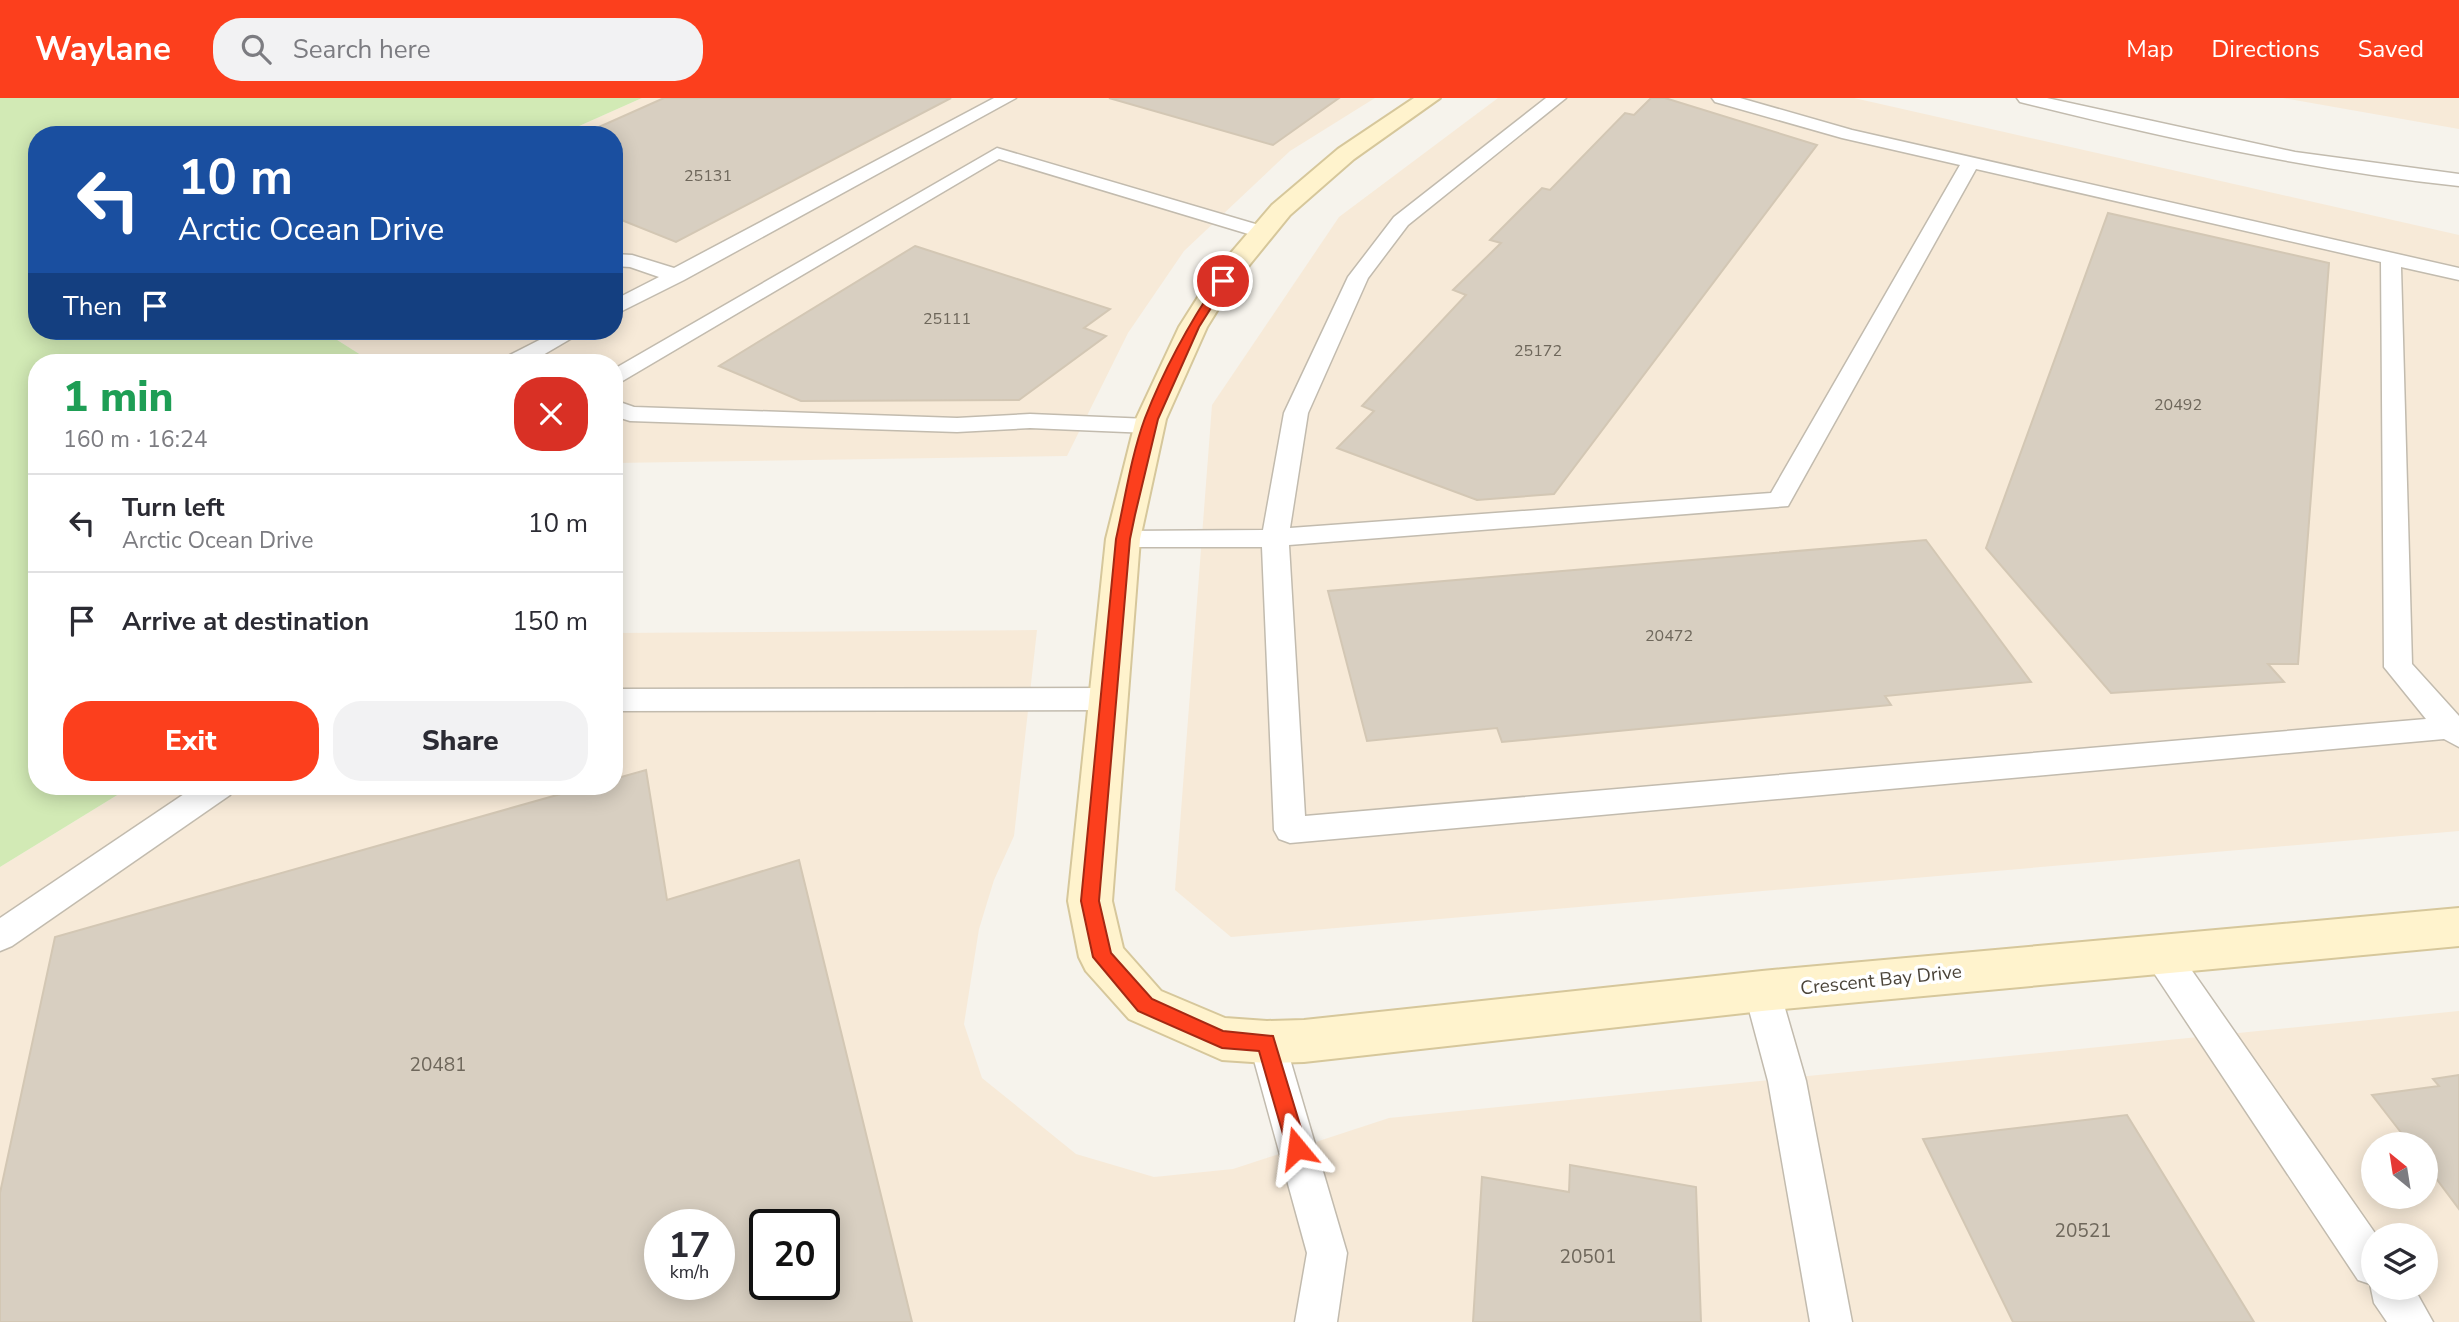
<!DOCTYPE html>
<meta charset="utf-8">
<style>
:root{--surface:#fff;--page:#f2f2f3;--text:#2b2b33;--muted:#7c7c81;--line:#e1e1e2;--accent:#fc3f1d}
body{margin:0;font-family:"Nunito Sans",sans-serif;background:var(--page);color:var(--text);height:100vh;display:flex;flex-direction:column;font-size:26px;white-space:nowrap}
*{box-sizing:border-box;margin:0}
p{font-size:23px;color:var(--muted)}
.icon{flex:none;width:38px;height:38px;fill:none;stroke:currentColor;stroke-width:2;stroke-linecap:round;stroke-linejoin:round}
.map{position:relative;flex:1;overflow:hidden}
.side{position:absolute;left:28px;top:256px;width:595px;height:441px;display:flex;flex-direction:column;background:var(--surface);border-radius:28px;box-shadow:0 4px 18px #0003}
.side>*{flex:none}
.top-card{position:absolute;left:28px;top:28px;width:595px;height:214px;border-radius:28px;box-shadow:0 4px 18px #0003;background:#1a4fa0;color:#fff;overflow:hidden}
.needle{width:46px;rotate:330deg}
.tools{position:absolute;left:2361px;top:1034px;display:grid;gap:14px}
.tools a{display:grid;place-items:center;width:77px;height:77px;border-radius:50%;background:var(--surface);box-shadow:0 4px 18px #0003;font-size:35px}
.speed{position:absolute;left:644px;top:1111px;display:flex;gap:14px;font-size:35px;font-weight:700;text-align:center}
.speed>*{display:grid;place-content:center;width:91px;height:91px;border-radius:50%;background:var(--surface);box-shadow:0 4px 18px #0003;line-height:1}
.speed small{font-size:18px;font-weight:400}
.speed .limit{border:4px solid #111;border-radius:10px;background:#fff;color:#111}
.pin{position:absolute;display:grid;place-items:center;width:60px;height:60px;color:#fff;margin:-30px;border:4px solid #fff;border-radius:50%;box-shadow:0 2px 7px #0007}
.me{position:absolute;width:77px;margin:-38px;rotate:344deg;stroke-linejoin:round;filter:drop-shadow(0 0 5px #0008)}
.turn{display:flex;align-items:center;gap:24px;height:147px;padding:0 35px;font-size:32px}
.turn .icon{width:91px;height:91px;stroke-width:2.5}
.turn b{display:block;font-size:49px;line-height:60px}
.then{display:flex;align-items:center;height:66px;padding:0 35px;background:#0003;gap:14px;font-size:26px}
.round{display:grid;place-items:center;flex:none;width:74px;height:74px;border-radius:28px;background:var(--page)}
.head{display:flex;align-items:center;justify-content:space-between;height:119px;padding:0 35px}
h1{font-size:42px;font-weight:800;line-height:52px;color:#1e9e55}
.primary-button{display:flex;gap:14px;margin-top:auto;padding:14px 35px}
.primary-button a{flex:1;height:80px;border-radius:28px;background:var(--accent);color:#fff;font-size:28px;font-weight:800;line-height:80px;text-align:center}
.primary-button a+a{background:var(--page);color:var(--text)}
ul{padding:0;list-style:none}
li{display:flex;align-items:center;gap:21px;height:98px;padding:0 35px;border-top:2px solid var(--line)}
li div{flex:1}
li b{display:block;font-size:26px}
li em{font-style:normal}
header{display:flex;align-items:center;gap:42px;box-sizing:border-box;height:98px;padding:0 35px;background:var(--accent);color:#fff}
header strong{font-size:33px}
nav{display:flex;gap:38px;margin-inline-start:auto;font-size:24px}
.search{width:490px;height:63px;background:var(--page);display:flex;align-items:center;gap:18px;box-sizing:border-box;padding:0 24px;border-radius:28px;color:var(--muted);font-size:26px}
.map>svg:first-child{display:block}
.commercial{fill:#f7ead8;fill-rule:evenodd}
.green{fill:#d2eab5}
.building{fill:#d8cfc1;stroke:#d3c7b4;stroke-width:2;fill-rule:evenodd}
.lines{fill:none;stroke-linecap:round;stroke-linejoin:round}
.lane-casing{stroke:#c2bbae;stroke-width:3}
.secondary-casing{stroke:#d6c79b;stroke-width:4}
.lane{fill:#fff;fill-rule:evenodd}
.secondary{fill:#fff3cd;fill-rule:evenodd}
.route{fill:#fc3f1d;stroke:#a42913;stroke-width:2}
.labels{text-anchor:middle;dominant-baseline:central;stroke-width:7;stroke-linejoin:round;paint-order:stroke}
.number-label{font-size:16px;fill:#6e675b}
.street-label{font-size:19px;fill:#4b4439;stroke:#fff}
.near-number-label{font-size:19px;fill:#6e675b}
</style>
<header>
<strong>Waylane</strong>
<div class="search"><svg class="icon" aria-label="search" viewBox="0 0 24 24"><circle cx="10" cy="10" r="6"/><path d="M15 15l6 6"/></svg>Search here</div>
<nav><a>Map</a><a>Directions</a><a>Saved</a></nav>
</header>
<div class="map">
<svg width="2459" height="1224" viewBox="0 0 2459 1224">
<rect width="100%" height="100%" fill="#f6f3ec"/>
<g class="commercial">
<path d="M642,0H1375L1290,53L1184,153L1128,235L1067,358L614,365V264H372L323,233H614V37H559Z"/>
<path d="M1498,0H1854L2459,137V733L1231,839L1175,792L1212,307L1339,119Z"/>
<path d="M2283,0H2459V31Z"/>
<path d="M1037,532L1014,738L994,782L979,831L964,926L982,980L1076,1056L1154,1079L1233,1071L1389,1020L2459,913V1224H0V769L132,688H614V535ZM2373,1046H2426V1099H2373ZM660,1127H719V1186H660ZM765,1127H824V1186H765ZM2373,1138H2426V1190H2373Z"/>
</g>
<path class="green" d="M0,0H642L559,37H37V233H323L372,264H37V688H132L0,769Z"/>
<g class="building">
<path d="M664,0H951L676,144L614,119V37H581Z"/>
<path d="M1109,0H1339L1273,47Z"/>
<path d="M1651,0H1665L1817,47L1554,396L1477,402L1337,350L1374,313L1362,308L1466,197L1453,192L1501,145L1490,142L1542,90L1550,92L1625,15L1634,17Z"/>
<path d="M2108,115L2329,165L2298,566H2268L2284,584L2111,595L1986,450Z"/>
<path d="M915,148L1110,211L1084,230L1106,238L1019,302L801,303L719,268Z"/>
<path d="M1926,442L2031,584L1885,598L1891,607L1502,644L1497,630L1367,643L1328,493Z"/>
<path d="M646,672L667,802L799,762L912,1224H0V1095L55,839L589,688H614V681ZM660,1127H719V1186H660ZM765,1127H824V1186H765Z"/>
<path d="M2459,977V1111L2426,1067V1046H2410L2372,997L2439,988L2433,981Z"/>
<path d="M2127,1017L2254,1224H2013L1923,1041Z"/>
<path d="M1570,1067L1696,1089L1701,1224H1473L1482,1079L1569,1094Z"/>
</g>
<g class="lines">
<defs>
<g id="lane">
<path d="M994,0H1016L684,182L614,217V202L659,179L630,169L614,168V156L632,157L674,170Z"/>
<path d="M1546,0H1566L1408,127L1368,180L1308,315L1290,430L1771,395L1960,67L1842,40L1715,4L1712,0H1740L1852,32L2459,170V182L2401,169L2412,566L2459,618V649L2444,641L1290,745L1279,741L1274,732L1262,449H1123L1114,447L1110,441L1114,435L1123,433L1263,432L1284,315L1348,179L1394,119ZM1976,71L2381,164L2384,569L2426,621L1305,718L1289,447L1788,408Z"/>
<path d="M2017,0H2047L2295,54L2459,76V88C2310,72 2165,40 2020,4Z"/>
<path d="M997,50L1269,130L1272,134L1262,140L1255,138L999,61L614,288V271Z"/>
<path d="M557,233H584L531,264H503L506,259Z"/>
<path d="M614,302L634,309L957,320L1030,316L1149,321L1157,323L1161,328L1157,333L1149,335L1030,330L957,334L630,323L614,318Z"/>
<path d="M1109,590L1119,593L1124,601L1119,609L1109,612L614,613V591Z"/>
<path d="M196,688H235L230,697L12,848L0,853V820Z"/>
<path d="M2160,840L2172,844L2377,1138H2373V1190H2414L2433,1224H2387L2374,1205L2370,1186L2358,1182L2148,866L2143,855L2148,844Z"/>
<path d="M1762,877L1775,882L1780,893L1806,983L1852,1224H1810L1768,983L1744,893L1749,882Z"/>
<path d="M1267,928L1280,932L1285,944L1347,1155L1337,1224H1295L1307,1155L1249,944L1254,932Z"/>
</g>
<path id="secondary" d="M1414,0H1440L1354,61L1290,117L1233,187L1207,229L1166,321L1140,441L1112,803L1123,850L1161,893L1225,920L1267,923L1304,922L1762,873L2459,810V848L1762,913L1304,964L1267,965L1222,962L1129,921L1086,873L1079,859L1068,803L1106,441L1136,321L1179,229L1212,177L1272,107L1338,51Z"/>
</defs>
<use href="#lane" class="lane-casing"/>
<use href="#secondary" class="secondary-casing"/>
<use href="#lane" class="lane"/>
<use href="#secondary" class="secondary"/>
</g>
<path class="route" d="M1219,181L1228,183L1199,229L1158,321L1135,417L1130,441L1099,803L1111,855L1152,901L1223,933L1273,938L1307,1050L1304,1057L1297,1060L1290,1057L1287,1050L1259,953L1222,950L1138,913L1093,859L1081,803L1116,441C1125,401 1131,358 1145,320C1164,271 1190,224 1219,181Z"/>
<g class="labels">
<g class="number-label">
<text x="708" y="78">25131</text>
<text x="947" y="221">25111</text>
<text x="1538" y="253">25172</text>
<text x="2178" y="307">20492</text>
<text x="1669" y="538">20472</text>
</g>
<g class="street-label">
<text transform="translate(1881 882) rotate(-6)">Crescent Bay Drive</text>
</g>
<g class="near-number-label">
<text x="438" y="967">20481</text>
<text x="2083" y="1133">20521</text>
<text x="1588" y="1159">20501</text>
</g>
</g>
</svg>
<div class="tools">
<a><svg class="needle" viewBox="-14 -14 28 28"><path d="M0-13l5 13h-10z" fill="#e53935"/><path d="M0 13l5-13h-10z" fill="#7c7c81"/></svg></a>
<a><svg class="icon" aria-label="layers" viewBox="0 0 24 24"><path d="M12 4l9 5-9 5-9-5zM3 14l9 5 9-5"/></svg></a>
</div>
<div class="speed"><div>17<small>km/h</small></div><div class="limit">20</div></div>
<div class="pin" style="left:1223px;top:183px;background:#d93025"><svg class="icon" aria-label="arrive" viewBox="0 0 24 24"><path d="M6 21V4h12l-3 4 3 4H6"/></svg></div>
<svg class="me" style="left:1297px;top:1050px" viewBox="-20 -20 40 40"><path d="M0-17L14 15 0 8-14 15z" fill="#fc3f1d" stroke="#fff" stroke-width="4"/></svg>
<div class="top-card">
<div class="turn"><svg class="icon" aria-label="left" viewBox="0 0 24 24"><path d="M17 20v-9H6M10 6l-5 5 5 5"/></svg><div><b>10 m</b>Arctic Ocean Drive</div></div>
<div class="then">Then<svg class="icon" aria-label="arrive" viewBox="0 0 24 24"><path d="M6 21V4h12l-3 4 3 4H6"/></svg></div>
</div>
<section class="side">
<div class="head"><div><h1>1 min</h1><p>160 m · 16:24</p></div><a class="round" style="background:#d93025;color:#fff"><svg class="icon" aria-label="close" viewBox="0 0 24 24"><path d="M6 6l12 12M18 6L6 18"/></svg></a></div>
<ul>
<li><svg class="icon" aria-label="left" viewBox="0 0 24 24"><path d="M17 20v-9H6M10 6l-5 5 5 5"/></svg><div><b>Turn left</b><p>Arctic Ocean Drive</p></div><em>10 m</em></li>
<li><svg class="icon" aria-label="arrive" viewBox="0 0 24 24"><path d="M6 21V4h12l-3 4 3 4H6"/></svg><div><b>Arrive at destination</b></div><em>150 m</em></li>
</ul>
<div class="primary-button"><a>Exit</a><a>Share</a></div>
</section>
</div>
